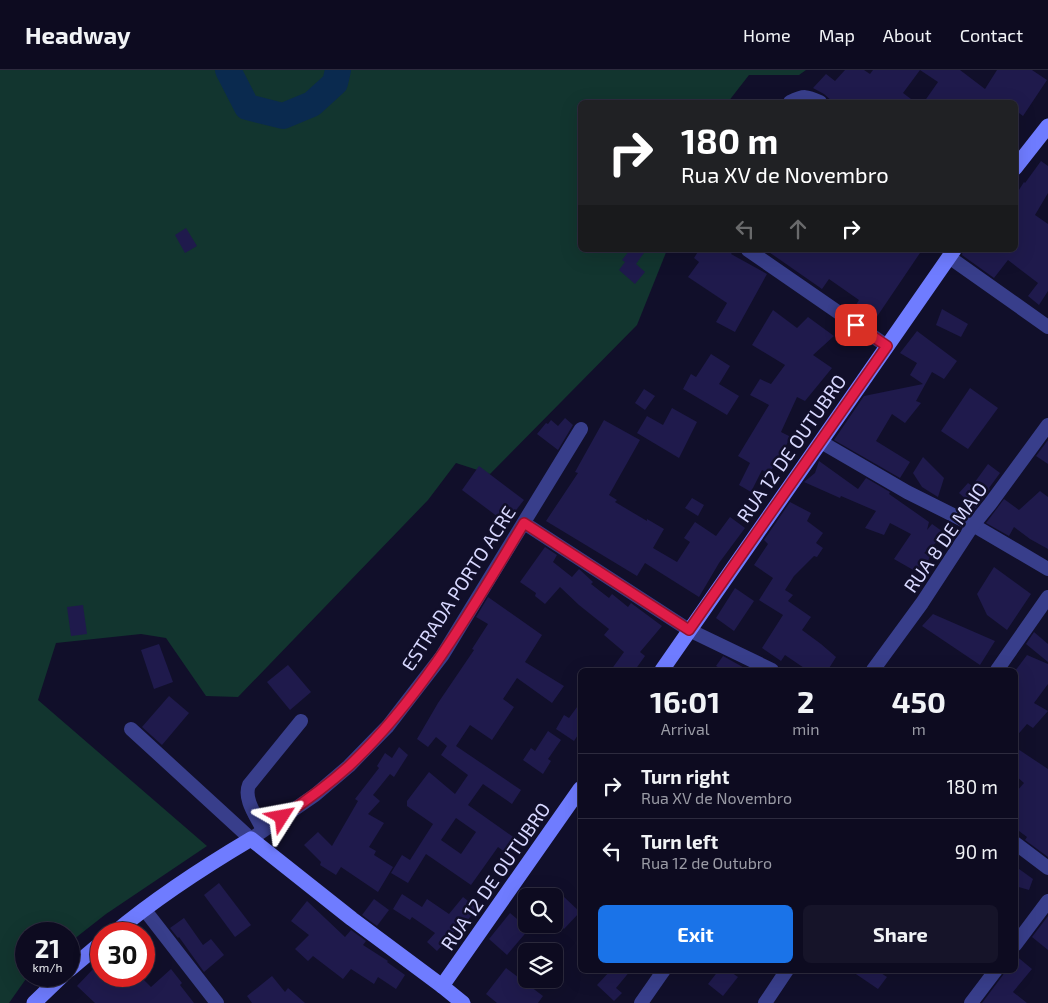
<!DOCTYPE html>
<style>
:root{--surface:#0d0b20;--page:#161429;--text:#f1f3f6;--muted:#9a9ba5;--line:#2d2b3e;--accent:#1a73e8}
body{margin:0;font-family:"Exo 2",sans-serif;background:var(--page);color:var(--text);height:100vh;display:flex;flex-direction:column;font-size:19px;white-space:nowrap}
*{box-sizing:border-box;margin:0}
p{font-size:16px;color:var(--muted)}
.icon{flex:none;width:28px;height:28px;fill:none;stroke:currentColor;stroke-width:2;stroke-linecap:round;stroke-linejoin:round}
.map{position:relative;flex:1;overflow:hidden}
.details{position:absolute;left:578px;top:598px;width:440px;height:305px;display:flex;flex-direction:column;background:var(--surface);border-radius:8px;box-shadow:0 5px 20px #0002,0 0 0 1px var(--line)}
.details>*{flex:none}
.top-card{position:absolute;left:578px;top:30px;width:440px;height:152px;border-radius:8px;box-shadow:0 5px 20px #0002,0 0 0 1px var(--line);background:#202124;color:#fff;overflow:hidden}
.tools{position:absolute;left:518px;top:818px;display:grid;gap:10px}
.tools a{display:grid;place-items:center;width:45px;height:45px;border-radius:8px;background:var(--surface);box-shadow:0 5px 20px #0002,0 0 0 1px var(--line);font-size:25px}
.speed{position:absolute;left:15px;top:852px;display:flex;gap:10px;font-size:25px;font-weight:700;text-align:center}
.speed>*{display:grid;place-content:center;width:65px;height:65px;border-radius:50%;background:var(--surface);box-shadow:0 5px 20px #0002,0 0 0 1px var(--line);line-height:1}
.speed small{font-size:12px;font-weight:400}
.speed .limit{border:8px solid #d22;background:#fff;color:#111}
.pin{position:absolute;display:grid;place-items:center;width:42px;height:42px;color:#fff;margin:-21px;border-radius:10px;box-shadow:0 2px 8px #0006}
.me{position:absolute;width:55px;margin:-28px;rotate:56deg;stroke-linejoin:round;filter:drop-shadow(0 0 4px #0008)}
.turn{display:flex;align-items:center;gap:18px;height:105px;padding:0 20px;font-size:22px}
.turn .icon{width:65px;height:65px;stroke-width:2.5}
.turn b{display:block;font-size:35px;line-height:42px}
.lanes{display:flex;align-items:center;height:48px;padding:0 20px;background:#0003;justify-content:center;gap:25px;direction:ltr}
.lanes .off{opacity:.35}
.eta{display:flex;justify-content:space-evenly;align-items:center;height:85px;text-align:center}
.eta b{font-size:30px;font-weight:700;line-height:35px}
.cta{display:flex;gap:10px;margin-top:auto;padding:10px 20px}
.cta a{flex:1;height:58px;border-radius:8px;background:var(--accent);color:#fff;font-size:20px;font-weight:700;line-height:58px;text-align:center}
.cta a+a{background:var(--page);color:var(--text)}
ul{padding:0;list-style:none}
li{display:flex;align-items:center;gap:15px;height:65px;padding:0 20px;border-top:1px solid var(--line)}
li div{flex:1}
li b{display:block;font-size:19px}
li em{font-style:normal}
header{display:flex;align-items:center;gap:30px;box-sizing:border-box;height:70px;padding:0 25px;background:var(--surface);border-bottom:1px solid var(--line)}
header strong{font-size:24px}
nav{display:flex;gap:28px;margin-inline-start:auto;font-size:18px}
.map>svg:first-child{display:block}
.green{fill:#12352f}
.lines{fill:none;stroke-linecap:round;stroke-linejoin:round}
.river{stroke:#0a2a4f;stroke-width:26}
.building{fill:#1f1a4c;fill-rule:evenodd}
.street{stroke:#383e8b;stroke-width:14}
.secondary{stroke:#6f7cff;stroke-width:15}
.route-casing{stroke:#92132f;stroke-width:12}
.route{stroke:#e11d48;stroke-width:9}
.labels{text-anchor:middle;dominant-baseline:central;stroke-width:5;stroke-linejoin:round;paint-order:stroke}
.street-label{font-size:19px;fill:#d8d8ff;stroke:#110f2a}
</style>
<header>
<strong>Headway</strong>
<nav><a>Home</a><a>Map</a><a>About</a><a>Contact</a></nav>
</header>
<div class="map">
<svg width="1048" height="933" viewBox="0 0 1048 933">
<rect width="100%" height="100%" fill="#110f2a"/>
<path class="green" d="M0,0H806L799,5H749L728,32H580V180H667L637,255L490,404L456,393L428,430L238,627L206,626L166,568L141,564L56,573L38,630L207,776L106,844L69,873V864H26V906H28L9,933H0Z"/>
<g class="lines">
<path class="river" d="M228,0L247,37L283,46L312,34L335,13L338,0"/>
</g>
<g class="building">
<path d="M845,0H864L870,4L873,0H920L903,23L915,32H833L824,24L813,18L826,4L835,11Z"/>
<path d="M920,0H960L985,19L997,0H1032L1047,10L1023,46L1015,40V32H924L938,12Z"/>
<path d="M1041,91L1048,96V123L1035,145L1048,154V221L1039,235L1028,226L1038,213L1008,190L994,208L962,185L963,180H1015V126L1024,112L1025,113Z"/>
<path d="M186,158L197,176L185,183L175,165Z"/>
<path d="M630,180H646L636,194L645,202L635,214L619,200L625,192L622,190Z"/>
<path d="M699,180H734L731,184L767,204L735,262L716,252L727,233L688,207L699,192L694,188Z"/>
<path d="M766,180H922L874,251L854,238L859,230L829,209L822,219Z"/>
<path d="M942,239L968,254L961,267L936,255Z"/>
<path d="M773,240L797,258L808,247L834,266L813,285L832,298L805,331L797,327L781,362L791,367L769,404L762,400L751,422L739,415L750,393L738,386L769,335L750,325L760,309L771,314L785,295L752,275Z"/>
<path d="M917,261L957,291L944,309L932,302L916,331L921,333L905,353L892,344L876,371L910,392L900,408L834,370L864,326L923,314L910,305L917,293L900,283Z"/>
<path d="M711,284L730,296L719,314L739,326L727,345L683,319L691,304L696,307Z"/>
<path d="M970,318L998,338L968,379L941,361Z"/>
<path d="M644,319L655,326L645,340L635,333Z"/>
<path d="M672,338L697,352L679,388L637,363L647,346L663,355Z"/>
<path d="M565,348L573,355L558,380L537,364L546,353L548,354L551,350L558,356Z"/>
<path d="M604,350L640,370L609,425L617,430L615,432L647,451V449L664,459L653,478L677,492L690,472L684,468L695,452L716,466L730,447L745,458L719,493L699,527L645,493L637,506L546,451L578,403L575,402Z"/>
<path d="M1048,370V394L1036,386Z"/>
<path d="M923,387L944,408L938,427L922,417L913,403Z"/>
<path d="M819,391L858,419L866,408L890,422L889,424L929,452L927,460L932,454L946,464L924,483L930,486L922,505L894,489L911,464L890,453L884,465L865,458L876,441L841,426L840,428L804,412L815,403Z"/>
<path d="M988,394L1000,403L989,418L990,419L976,438L959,423L968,413L972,416Z"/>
<path d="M479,396L524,430L506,453L462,420Z"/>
<path d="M1040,421L1048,427V479L1030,469L1014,457L1009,466L986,453L1004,429L1019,440Z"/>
<path d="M692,428L704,435L698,446L685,438Z"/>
<path d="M790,432L811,443L807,451L823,463L816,473L823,478L817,487L814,486L794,506L785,520L793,525L788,531L811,547L802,560L821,574L836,587L828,600H807L785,585L781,591L762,578L783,545L759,530L773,508L754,495L768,474L764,470Z"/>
<path d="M545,477L557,485L553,492L572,507L579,499L593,512L591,514L609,528L612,524L628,537L631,533L662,556L640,582L645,586L635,600H611L624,582L604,565L609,559L579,535L560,517L545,534L535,526L536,523L520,512Z"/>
<path d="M994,497L1031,524L1007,560L987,545L977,524Z"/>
<path d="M735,518L754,531L734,561L716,548Z"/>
<path d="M488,527L542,565L525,592L564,616L552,633L517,608L503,629L514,637L492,670L470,655L456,676L521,720L512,734L483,714L468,735L516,769L506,783L498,777L471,815L426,784L408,813L391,803L402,785L410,790L433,754L407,736V731L429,702L455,724L468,705L441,685L447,676L436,667L428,677L417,669L438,633L474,580L472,579L488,554L476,547ZM456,748L476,762L461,784L441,770Z"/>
<path d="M83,535L87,564L71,566L67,537Z"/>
<path d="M933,544L995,571L980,595L922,556Z"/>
<path d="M1034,562L1048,574V592L1026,574Z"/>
<path d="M159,574L173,612L154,619L141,580Z"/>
<path d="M1027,585L1048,594V614L1034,633L1048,641L1033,658L1027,654L1015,668V601Z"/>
<path d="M723,586L732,591L748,600H723L716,596Z"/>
<path d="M288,595L311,622L290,640L267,612Z"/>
<path d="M169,626L189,643L162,675L142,657Z"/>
<path d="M580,633V662L574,671L556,659L564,645L569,648Z"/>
<path d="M548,661L561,670L548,689L551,691L543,704L523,690L531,678L535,681Z"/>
<path d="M399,677L408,685L394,707L390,704L373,725L380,731L368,744L384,753L369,777L376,781L374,785L393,797L378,822L341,797L336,805L320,795L321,792L304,775L318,762L332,776L358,731L355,729L379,698L377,696L385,683L392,688Z"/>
<path d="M1015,677L1048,699V787L1025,770L1027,767L1015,758V723L1024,713L1015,705Z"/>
<path d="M1015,796L1033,809L1029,820L1015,816Z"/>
<path d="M219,813L251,855L235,867L204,825Z"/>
<path d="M402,824L422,837L427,829L449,844L463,827L477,838L463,856L461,854L437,881L427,872L435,863L412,847L410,850L393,839Z"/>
<path d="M563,826L580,842L564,859L554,849V836Z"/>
<path d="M374,829L389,840L377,856L362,845Z"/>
<path d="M307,831L345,867L351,860L366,871L363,875L388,891L387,892L405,905L396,919L378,907L374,914L351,899L343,909L313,886L308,891L295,879L309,865L291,851Z"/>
<path d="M510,843L529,859L507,885L489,869Z"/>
<path d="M1048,846V880L1032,867Z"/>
<path d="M184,848L203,875L211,869L224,885L204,902L179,867L178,868L170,858Z"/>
<path d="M1015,885L1032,899L1013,922L1027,933H982L1003,905L1005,900H1015Z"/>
<path d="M95,897L101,903V906H140L151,917L171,899L182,913L180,915L194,933H95L77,916Z"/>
<path d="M506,898L543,926L538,933H497L486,924Z"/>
<path d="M611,900H631L616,918L622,923L614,931L597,915Z"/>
<path d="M719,900H728L738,907L723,926L708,914Z"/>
<path d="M850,900H876L887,907L878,919Z"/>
<path d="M272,906L285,922L288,918L305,933H252L247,926Z"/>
</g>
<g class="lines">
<g class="street">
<path d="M790,32C804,25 807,26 820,32"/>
<path d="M748,180L887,276"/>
<path d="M949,187L1048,257"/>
<path d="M821,372L907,422L973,455L1048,499"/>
<path d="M524,453L689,560L772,600"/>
<path d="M873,600L922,533L973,455L990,434L1048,355"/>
<path d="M997,600L1048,527"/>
<path d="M131,659L251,769L315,725L349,696L388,656L442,586L581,359"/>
<path d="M263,760C257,747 243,729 249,715L301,651"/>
<path d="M1015,773L1048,798"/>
<path d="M144,839L217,933"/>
<path d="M1015,875L1048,831"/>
<path d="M641,933L664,900"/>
<path d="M765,933L787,900"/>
<path d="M971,933L996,900"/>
</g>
<g class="secondary">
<path d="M1015,98L1048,56"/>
<path d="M662,600L954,180"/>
<path d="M113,864C156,828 202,798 251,769L352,849L442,916L463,933"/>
<path d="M69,900L101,873"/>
<path d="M442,916L580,719"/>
<path d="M34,933L62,906"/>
</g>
</g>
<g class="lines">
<defs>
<path id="route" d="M282,747C306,731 328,715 349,696C422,627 472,539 524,453L689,560L887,276L856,255"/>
</defs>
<use href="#route" class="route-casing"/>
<use href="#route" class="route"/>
</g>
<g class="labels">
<g class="street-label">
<text transform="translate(791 378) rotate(-55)">RUA 12 DE OUTUBRO</text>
<text transform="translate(945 467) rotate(-55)">RUA 8 DE MAIO</text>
<text transform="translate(458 518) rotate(-57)">ESTRADA PORTO ACRE</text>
<text transform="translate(495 806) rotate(-55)">RUA 12 DE OUTUBRO</text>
</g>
</g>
</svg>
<div class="tools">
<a><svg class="icon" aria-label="search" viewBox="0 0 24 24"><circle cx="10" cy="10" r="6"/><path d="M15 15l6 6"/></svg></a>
<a><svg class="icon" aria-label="layers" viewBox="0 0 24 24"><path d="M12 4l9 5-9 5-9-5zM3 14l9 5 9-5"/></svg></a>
</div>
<div class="speed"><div>21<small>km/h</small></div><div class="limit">30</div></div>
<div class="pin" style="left:856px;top:255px;background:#d93025"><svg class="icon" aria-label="arrive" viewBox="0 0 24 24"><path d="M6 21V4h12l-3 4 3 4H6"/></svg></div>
<svg class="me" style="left:282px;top:747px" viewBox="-20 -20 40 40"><path d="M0-17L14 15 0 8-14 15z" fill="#e11d48" stroke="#fff" stroke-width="4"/></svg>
<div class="top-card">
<div class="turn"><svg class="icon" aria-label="right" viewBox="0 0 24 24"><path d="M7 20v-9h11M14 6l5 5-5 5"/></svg><div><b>180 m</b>Rua XV de Novembro</div></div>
<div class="lanes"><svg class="icon off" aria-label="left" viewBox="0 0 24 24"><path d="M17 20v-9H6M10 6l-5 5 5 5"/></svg><svg class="icon off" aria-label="ahead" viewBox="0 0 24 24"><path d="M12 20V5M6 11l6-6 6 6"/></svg><svg class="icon" aria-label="right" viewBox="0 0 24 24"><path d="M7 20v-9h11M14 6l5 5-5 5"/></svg></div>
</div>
<section class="details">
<div class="eta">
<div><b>16:01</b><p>Arrival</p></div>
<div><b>2</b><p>min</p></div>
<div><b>450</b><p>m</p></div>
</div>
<ul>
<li><svg class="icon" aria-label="right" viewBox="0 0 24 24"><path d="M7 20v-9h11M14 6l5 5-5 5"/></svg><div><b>Turn right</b><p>Rua XV de Novembro</p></div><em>180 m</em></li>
<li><svg class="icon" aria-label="left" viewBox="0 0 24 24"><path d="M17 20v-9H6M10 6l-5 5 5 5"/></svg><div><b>Turn left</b><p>Rua 12 de Outubro</p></div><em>90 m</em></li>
</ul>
<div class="cta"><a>Exit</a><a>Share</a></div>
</section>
</div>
